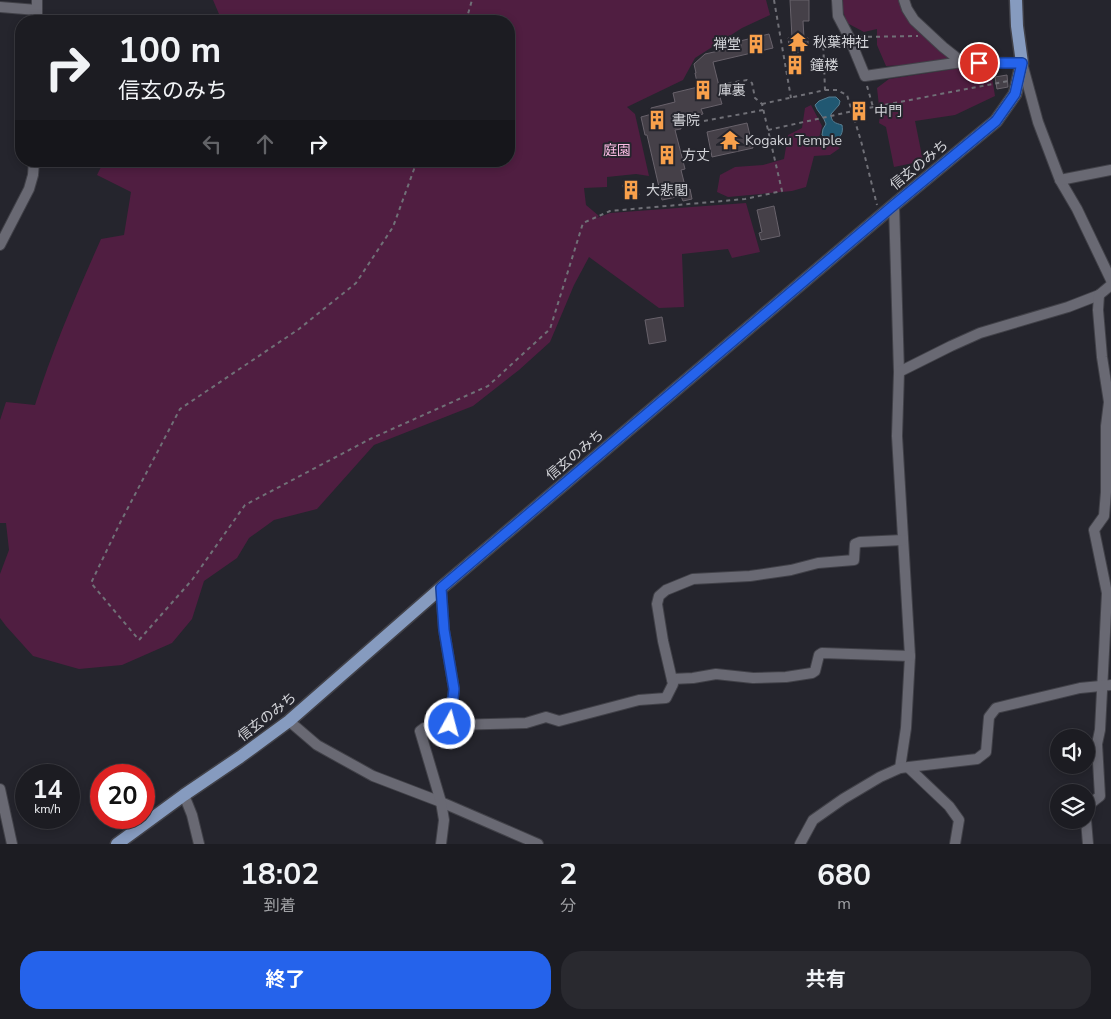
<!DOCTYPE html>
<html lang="ja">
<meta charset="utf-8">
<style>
:root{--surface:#1c1c22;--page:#29292f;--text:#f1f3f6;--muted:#a0a1a5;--line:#3a3a40;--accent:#2563eb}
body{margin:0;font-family:"Nunito Sans","Noto Sans JP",sans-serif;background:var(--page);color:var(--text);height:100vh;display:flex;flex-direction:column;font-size:19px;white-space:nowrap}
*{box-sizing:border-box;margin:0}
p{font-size:16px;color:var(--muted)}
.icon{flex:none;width:28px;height:28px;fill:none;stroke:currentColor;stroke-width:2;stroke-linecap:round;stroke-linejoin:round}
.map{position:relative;height:844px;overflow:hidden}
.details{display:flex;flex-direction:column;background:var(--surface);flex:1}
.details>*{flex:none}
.top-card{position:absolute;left:15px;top:15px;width:500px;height:152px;border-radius:20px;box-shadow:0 2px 8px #0003,0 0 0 1px var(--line);background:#1c1c22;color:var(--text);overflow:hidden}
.tools{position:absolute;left:1050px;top:729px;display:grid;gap:10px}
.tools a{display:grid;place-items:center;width:45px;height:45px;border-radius:50%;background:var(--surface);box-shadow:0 2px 8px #0003,0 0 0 1px var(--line);font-size:25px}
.speed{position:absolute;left:15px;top:764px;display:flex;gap:10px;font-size:25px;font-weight:700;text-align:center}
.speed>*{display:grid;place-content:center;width:65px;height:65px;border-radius:50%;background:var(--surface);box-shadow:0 2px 8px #0003,0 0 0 1px var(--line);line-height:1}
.speed small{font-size:12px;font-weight:400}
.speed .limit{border:8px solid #d22;background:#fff;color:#111}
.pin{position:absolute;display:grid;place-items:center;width:42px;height:42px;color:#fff;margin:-21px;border:2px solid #fff;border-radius:50%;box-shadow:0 1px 5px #0007}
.me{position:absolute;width:55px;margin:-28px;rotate:7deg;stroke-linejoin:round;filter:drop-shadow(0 0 4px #0008)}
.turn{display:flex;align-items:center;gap:18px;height:105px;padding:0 20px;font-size:22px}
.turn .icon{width:65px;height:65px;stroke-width:2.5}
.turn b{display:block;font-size:35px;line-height:42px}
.lanes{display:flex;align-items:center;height:48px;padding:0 20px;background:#0003;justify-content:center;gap:25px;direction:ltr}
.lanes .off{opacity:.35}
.eta{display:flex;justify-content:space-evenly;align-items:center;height:85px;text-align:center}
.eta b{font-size:30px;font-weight:700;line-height:35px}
.primary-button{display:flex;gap:10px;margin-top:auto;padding:10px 20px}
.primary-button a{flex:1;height:58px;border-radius:20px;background:var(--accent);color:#fff;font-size:20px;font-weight:700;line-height:58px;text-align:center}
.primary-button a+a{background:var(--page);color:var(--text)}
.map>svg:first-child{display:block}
.green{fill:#501e41}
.water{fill:#215872;stroke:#567d91}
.building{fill:#454048;stroke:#68626b}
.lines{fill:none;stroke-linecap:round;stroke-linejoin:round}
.minor-casing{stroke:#414148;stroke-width:12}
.major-casing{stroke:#414148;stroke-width:15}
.path{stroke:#707077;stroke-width:2;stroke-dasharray:4 4;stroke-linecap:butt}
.minor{stroke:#696973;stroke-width:10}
.major{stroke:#869bbf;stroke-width:12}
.route-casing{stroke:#184099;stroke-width:12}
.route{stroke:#2563eb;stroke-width:9}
.labels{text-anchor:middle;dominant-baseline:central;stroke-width:4;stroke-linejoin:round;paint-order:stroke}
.poi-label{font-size:14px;fill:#d3d4d9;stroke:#25252d;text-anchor:start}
.park-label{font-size:14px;fill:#fabbe3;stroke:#25252d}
.street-label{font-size:14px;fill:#d3d4d9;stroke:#25252d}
</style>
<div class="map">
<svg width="1111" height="844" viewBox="0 0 1111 844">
<rect width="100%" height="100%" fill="#25252d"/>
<g class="green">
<path d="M213,0H766L770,15L742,28L695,58L683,80L627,107L635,114L649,176L636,174L607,177V187L584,188L586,205L599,216L597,218L610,213L746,203L760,252L732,258L728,249L682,254L684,307L659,308L589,257L574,285L550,342L519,370L473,406L374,445L317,509L274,520L249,538L237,558L204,581L192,619L172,643L122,665L79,669L33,656L6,626L0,618V574L9,550L6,523H0V420L6,402L35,405C53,348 77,293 101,239L124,235L131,192L97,175L104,161H509V21H222Z"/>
<path d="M841,0H904L907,9L962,62L886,66L877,45V29L864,32L847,23L842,8Z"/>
<path d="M961,68L991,71L995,96L955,115L915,121L923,161L894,167L886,127L879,123L880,115L877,88L889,79Z"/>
<path d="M811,105L822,126L819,138L840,148L830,155L814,156L806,187L792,191L728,197L717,192L720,175L735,167L763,165L784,159L788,135L802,128L805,108Z"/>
</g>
<path class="water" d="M829,97H836L840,101L839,105L831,114C831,122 835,123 842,125C845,140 831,143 822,135L823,129L826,124C824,116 817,112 815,105L819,101Z"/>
<g class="building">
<path d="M790,0H809V21H803L804,38H808V45H804L805,52L793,53L792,46H789L788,38H792Z"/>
<path d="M769,34L773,48L713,62L721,94H719L722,104L701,109L703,114L679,120L681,129L675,130L685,169L681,170L686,190L690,189L692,199L683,201L681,196L662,200L647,135H645L641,117L652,114L651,108L675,102L673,93L698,87L695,73H696L694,64L705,54L741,46L740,41Z"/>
<path d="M1007,75L1008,87L997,89L995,77Z"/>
<path d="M747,123L753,148L712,157L707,132Z"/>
<path d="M636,182L639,195L625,197L623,185Z"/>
<path d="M774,206L780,236L761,240L759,233L762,232L757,210Z"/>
<path d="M662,317L666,341L649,344L645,320Z"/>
</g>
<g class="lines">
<defs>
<g id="minor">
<path d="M837,0L838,16L849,37L865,76L962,62"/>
<path d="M904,0L907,9L914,20L943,47L962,62L1022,63L1038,122L1060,180L1077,209L1111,280"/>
<path d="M0,7L37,10"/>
<path d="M37,21V0"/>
<path d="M1060,180L1111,170"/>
<path d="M894,205L899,372L897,436L910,656L906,728L900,768"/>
<path d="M0,245L29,189L33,175L34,161"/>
<path d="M899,372L951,346L980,333L1068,307L1099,295L1111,285"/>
<path d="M441,588L444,630L454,689L450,725"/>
<path d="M672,679L693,678L716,674L753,678L786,677L812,673L815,671L819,655L822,653L910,656"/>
<path d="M289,721L317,745L373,776L441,802L538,844"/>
<path d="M909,768L949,806L959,820L955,844"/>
<path d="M0,789L12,844"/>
<path d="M184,795L192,815L199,844"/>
<path d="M1086,807L1100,796L1097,744L1100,730L1107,593L1094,530L1104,516L1106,492V426L1109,402L1102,357L1098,310L1099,295"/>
<path d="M1086,820L1088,844"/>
<path d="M441,844L444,820L441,802L420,731L424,728L450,725L526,723L546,717L559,721L639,700L666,698L673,684L663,641L657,604L659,596L666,590L693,579L750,576L791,570L818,563L854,560L855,544L860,542L903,540"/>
<path d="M800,844L813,820L843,799L880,777L900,768L977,759L986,752L989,717L996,708L1080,688L1111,685"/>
</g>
<path id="major" d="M117,844L184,795L240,757L289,721L441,588L894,205L996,121L1015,94L1022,63L1017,26L1016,0"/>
</defs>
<use href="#minor" class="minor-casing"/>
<use href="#major" class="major-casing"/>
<g class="path">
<path d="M774,0L791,98"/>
<path d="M466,21L472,0"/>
<path d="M860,37L918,36"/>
<path d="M867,86L873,107"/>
<path d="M825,90H837L847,95L861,141L877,205"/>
<path d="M762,104L825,90L823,39L838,38"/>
<path d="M704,121L763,110"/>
<path d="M768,130L853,111L1008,81"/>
<path d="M417,161L393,227L356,283L299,329L180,409L121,521L91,583L139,640L192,580L245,505L370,439L488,386L550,329L583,223L610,211L745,199L782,191L762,104L755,98L752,83L747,80L719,85"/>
</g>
<use href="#minor" class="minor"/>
<use href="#major" class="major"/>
</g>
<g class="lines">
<defs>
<path id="route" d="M450,724L454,689L444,630L441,588L894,205L996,121L1015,94L1022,63H979"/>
</defs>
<use href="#route" class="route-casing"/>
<use href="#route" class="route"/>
</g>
<defs>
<symbol id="temple-bare" viewBox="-9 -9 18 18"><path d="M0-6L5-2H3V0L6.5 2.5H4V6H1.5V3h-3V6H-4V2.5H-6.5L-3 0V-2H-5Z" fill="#f8a04b" stroke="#25252d" stroke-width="2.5" paint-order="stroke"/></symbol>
<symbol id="building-bare" viewBox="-9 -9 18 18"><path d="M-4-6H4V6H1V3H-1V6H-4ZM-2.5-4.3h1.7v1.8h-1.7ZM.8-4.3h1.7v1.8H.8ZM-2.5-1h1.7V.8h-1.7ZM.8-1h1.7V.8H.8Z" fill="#f8a04b" stroke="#25252d" stroke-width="2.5" paint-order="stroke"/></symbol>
</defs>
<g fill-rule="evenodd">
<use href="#temple-bare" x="784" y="28" width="28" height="28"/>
<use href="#building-bare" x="742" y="30" width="28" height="28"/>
<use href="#building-bare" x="781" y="51" width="28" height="28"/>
<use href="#building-bare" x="689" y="76" width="28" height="28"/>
<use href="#building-bare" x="845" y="97" width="28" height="28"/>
<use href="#building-bare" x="643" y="106" width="28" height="28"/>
<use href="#temple-bare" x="716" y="126" width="28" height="28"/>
<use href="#building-bare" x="653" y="141" width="28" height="28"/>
<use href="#building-bare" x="617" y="176" width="28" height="28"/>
</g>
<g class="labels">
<g class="poi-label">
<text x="813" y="42">秋葉神社</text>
<text x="741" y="44" text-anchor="end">禅堂</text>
<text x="810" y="65">鐘楼</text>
<text x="718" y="90">庫裏</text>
<text x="874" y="111">中門</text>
<text x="672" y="120">書院</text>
<text x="745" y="140">Kogaku Temple</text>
<text x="682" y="155">方丈</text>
<text x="646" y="190">大悲閣</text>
</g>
<g class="park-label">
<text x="617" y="150">庭園</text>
</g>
<g class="street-label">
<text transform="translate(919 165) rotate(-39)">信玄のみち</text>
<text transform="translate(575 455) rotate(-40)">信玄のみち</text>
<text transform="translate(267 717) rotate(-38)">信玄のみち</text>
</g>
</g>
</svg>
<div class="tools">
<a><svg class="icon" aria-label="sound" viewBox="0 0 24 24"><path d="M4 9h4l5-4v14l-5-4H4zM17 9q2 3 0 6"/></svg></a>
<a><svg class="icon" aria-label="layers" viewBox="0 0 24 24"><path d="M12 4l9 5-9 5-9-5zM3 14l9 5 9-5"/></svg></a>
</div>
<div class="speed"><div>14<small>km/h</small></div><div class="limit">20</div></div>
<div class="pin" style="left:979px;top:63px;background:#d93025"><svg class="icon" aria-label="arrive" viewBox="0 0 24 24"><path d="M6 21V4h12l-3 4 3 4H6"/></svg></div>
<svg class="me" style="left:450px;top:724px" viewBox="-20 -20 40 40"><circle r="17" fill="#2563eb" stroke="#fff" stroke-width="3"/><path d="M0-11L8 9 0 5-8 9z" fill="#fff"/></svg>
<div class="top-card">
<div class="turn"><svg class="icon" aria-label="right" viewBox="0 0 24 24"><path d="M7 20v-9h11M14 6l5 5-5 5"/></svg><div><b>100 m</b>信玄のみち</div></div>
<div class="lanes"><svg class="icon off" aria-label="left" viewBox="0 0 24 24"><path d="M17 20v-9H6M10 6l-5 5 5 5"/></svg><svg class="icon off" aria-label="ahead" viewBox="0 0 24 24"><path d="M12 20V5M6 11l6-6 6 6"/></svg><svg class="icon" aria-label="right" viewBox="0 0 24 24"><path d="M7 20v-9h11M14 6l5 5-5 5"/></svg></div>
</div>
</div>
<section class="details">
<div class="eta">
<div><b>18:02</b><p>到着</p></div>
<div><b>2</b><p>分</p></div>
<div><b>680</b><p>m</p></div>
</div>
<div class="primary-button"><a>終了</a><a>共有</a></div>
</section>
